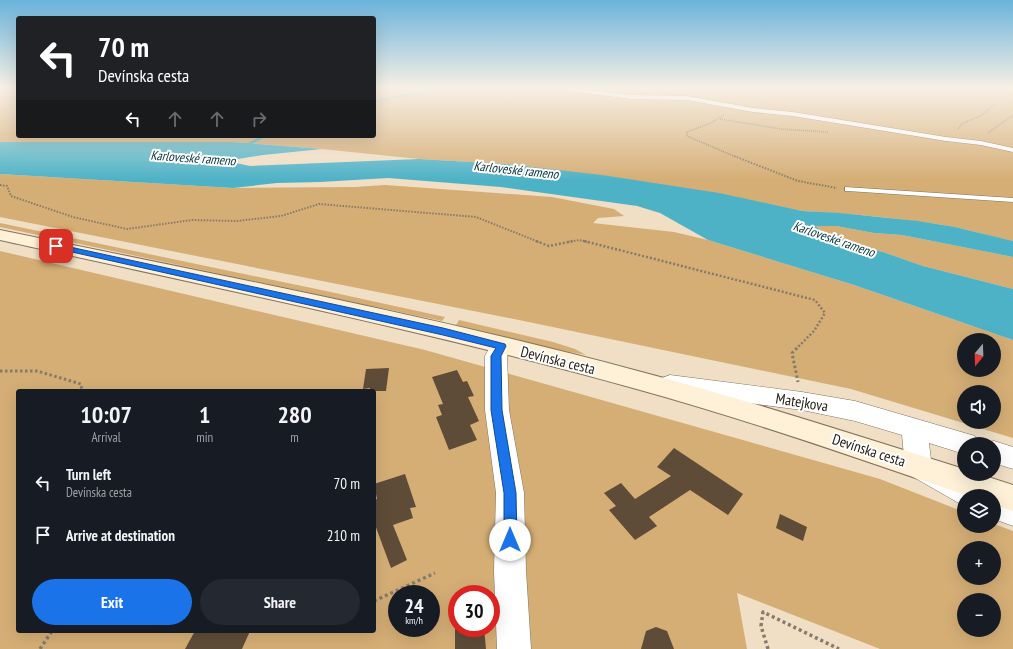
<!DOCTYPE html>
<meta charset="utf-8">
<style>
:root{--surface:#171b24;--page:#242831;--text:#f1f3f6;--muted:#9ea1a6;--accent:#1a73e8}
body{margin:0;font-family:"PT Sans Narrow",sans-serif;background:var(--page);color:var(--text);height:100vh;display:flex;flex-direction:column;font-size:15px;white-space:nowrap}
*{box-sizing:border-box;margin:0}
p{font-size:13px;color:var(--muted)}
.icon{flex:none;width:22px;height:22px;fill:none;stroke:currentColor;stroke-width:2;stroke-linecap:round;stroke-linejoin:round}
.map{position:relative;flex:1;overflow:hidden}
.drawer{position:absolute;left:16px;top:389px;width:360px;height:244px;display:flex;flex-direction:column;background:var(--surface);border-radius:4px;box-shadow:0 4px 16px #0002}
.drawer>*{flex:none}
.guide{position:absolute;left:16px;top:16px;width:360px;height:122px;border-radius:4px;box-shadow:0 4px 16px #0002;background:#202124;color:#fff;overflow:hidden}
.needle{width:26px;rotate:199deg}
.fabs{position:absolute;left:957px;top:333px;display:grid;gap:8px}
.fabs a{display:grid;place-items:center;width:44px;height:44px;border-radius:50%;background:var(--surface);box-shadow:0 4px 16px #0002;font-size:20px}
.speed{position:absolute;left:388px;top:585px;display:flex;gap:8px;font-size:20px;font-weight:700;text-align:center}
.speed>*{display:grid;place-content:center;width:52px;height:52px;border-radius:50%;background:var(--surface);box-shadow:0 4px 16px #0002;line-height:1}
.speed small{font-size:10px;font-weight:400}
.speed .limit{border:6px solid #d22;background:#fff;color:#111}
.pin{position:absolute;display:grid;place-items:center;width:34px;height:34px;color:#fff;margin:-17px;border-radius:8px;box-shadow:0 2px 6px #0006}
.me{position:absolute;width:44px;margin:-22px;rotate:0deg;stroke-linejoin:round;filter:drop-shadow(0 0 3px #0008)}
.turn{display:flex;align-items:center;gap:14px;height:84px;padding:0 16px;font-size:18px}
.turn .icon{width:52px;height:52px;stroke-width:2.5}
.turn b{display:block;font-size:28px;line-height:34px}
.lanes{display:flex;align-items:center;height:38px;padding:0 16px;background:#0003;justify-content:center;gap:20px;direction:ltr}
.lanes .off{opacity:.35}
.eta{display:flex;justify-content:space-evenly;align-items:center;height:68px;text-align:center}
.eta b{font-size:24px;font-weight:800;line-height:28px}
.button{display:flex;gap:8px;margin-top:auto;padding:8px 16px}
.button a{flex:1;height:46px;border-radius:24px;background:var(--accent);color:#fff;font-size:16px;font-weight:800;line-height:46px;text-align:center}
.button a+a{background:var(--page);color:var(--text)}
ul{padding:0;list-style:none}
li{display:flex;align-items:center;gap:12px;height:52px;padding:0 16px}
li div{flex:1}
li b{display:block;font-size:15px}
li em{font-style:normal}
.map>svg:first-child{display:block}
.green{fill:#d5ae76;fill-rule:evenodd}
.water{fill:#4eb2c7}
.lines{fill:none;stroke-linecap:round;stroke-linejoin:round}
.stream{fill:#4eb2c7;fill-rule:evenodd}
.building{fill:#5e4c38}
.lane-casing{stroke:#83725c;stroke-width:1}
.street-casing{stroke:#83725c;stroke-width:1}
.secondary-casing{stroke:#83725c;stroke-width:2}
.path-far4{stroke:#867b6a;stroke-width:1.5;stroke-dasharray:1 1;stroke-linecap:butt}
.path-far3{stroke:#867b6a;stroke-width:2;stroke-dasharray:1.5 1.5;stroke-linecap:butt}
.path-far2{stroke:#867b6a;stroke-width:2.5;stroke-dasharray:2 2;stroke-linecap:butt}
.path-far1{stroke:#867b6a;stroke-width:3;stroke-dasharray:2.5 2.5;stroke-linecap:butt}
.path{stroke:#867b6a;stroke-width:3.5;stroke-dasharray:3 3;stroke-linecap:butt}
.lane{fill:#fff;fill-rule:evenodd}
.street{fill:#fff;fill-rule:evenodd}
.secondary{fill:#fef1d8;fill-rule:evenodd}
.route{fill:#1a73e8;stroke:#114b97}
.labels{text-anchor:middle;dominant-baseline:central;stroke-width:4;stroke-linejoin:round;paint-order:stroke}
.far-water-label{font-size:13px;font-style:italic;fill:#03343d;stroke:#fff}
.street-label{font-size:15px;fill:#272117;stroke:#fff}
</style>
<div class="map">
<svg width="1013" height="649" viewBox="0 0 1013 649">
<rect width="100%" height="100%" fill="#f0dec5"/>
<g class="green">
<path d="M0,89H18V136H374V89H1013V241C993,237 974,231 954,227C904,218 852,214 802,211L505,164L419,159L322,149L233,142H0Z"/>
<path d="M0,174L233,188L355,187L385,185L552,197L614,209L624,216L598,218L593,223L674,232L708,240L854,285L1013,340V438L851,389L519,320L0,217ZM964,340H994V370H964ZM964,392H994V422H964Z"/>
<path d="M0,223L326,291L445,317L442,321L0,227Z"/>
<path d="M815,226H836L874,233L902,235L1013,257V289L923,266L883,252L842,243L835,240Z"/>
<path d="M0,251L425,350L880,479L964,512V526H994V524L1013,531V649H880L737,593L747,649H0ZM18,391H374V631H18ZM964,548H994V578H964ZM397,594H431V628H397ZM457,594H491V628H457ZM964,600H994V630H964Z"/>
<path d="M459,320L553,342L575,349L586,355L541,347L456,325Z"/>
</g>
<path class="water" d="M0,142H233L322,149L263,155L238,159L236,163L250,166L419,159L505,164L602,175L719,193L802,211L840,213L918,221L955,227L1013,241V257L902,235L874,233L836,226H815L835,240L842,243L883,252L923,266L1013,289V340L854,285L708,240L660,213L637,206L501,187L388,178L320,182L277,183L233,188L0,174Z"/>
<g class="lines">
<g class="stream">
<path d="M432,89H435L432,92L395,98L374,103V101L381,99L431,90Z"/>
<path d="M260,136H264L262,139L245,147L242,146L260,137Z"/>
</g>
</g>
<g class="building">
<path d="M389,368L386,391H370V388L363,389L366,369Z"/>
<path d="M457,370L463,382L467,381L474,396L468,397L479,421L470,425L477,440L449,450L436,417L442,415L438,405L443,404L432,377Z"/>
<path d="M674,448L743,494L728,515L690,490L649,517L657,526L635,540L609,510L616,506L604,493L621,483L635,499L671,476L657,467Z"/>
<path d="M405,474L416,507L410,508L413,518L393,525L407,560L391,568L374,522V500L377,499L374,484Z"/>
<path d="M780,514L807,527L803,541L776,528Z"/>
<path d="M656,627L667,631L674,649H641L646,631Z"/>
<path d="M455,628H484L486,649H455Z"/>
<path d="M195,631H250L242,649H185Z"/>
</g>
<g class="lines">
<defs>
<g id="lane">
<path d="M566,89H582L632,95L687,96L753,108L793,112L946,137L981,141L1013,148V152L981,145L946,141L793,116L753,112L687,100L632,99L569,91Z"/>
<path d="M845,187L1013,198V202L848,191H845Z"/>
</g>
<g id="street">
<path d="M501,338L509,341L512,346L507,356L509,410L524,493L526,571L531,649H497L494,571L496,493L485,410V356L493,341Z"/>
<path d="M670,375L802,392L855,401L975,436L979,444H964V454L929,443L931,460L981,487L985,495L994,492L1013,499V526L994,519V496H964V506L908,474L905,466L902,435L855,421L802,410L670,393L662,390L658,384L662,378Z"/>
<path d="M994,441L1013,447V469L994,463V444H985Z"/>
</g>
<path id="secondary" d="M0,230C212,274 425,314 634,370C745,399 855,435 964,469V474H979L1013,485V511L994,505V496H968C857,458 746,419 633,388C424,330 211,287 0,240Z"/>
</defs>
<use href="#lane" class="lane-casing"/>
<use href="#street" class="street-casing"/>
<use href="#secondary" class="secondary-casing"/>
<g class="path-far4">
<path d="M724,115L711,123L687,132V136L736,157"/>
<path d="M720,119L781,129L828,132"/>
<path d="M958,129L962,124L982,115L993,105"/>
<path d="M988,133L1013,115"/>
</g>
<g class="path-far3">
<path d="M734,156L798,181L837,188"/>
<path d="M0,185L7,186L11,196L73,217L127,229L192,220L237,221L281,216L319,204L476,217L539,242"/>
<path d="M568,242L579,240L588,242"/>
</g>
<g class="path-far2">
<path d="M536,241L549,246L573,241"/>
<path d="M584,241L815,300L825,313L814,331L796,349"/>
</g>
<g class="path-far1">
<path d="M797,348L792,353L798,382"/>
<path d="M0,371H37L81,384L82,391"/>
</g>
<g class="path">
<path d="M374,601L435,573"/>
<path d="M40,649L52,631"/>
<path d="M768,649L761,626L763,612L839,649"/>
</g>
<use href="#lane" class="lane"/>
<use href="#street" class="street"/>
<use href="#secondary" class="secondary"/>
</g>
<linearGradient id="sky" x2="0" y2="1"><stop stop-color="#6ab3db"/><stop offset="0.49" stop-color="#f8f0e5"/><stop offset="1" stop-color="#f8f0e5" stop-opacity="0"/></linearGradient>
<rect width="1013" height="180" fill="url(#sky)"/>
<path class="route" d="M56,244L443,328L505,344L506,346L501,356L502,410L516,493L517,540L515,544L510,546L506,544L504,540V493L491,410V356L496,348L443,335L54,248V245Z"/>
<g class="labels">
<g class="far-water-label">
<text transform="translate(193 158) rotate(4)">Karloveské rameno</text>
<text transform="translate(516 170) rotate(6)">Karloveské rameno</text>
<text transform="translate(834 239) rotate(19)">Karloveské rameno</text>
</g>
<g class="street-label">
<text transform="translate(558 360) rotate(14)">Devínska cesta</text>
<text transform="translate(802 402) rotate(9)">Matejkova</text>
<text transform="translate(869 450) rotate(18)">Devínska cesta</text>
</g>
</g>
</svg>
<div class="fabs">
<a><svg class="needle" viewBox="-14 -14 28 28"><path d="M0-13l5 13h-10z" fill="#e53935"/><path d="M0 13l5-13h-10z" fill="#9ea1a6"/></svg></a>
<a><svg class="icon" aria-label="sound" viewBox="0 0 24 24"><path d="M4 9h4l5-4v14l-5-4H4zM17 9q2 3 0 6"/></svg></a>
<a><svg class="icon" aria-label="search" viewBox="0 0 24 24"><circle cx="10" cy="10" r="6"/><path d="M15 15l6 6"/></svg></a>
<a><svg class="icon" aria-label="layers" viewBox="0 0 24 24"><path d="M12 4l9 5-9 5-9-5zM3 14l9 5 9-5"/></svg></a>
<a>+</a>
<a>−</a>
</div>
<div class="speed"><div>24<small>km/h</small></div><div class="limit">30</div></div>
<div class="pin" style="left:56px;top:246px;background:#d93025"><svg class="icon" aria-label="arrive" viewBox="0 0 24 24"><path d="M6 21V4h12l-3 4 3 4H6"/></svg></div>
<svg class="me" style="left:510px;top:540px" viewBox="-20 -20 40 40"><circle r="19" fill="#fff"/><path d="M0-13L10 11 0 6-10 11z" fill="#1a73e8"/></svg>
<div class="guide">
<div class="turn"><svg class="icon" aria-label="left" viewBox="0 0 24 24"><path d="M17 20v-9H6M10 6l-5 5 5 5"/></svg><div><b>70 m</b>Devínska cesta</div></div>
<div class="lanes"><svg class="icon" aria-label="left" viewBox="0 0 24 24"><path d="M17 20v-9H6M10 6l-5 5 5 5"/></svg><svg class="icon off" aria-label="ahead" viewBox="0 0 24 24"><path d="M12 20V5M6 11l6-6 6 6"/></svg><svg class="icon off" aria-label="ahead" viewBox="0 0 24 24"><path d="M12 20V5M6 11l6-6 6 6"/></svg><svg class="icon off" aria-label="right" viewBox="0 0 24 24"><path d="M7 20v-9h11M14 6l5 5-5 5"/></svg></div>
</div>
<section class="drawer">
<div class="eta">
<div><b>10:07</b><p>Arrival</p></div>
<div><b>1</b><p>min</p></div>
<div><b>280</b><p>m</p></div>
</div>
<ul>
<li><svg class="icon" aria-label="left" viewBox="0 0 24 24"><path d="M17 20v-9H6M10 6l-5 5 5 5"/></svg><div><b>Turn left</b><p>Devínska cesta</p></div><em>70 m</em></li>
<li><svg class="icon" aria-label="arrive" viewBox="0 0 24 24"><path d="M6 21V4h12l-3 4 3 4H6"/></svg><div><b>Arrive at destination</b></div><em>210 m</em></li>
</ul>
<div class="button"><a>Exit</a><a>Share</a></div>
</section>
</div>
